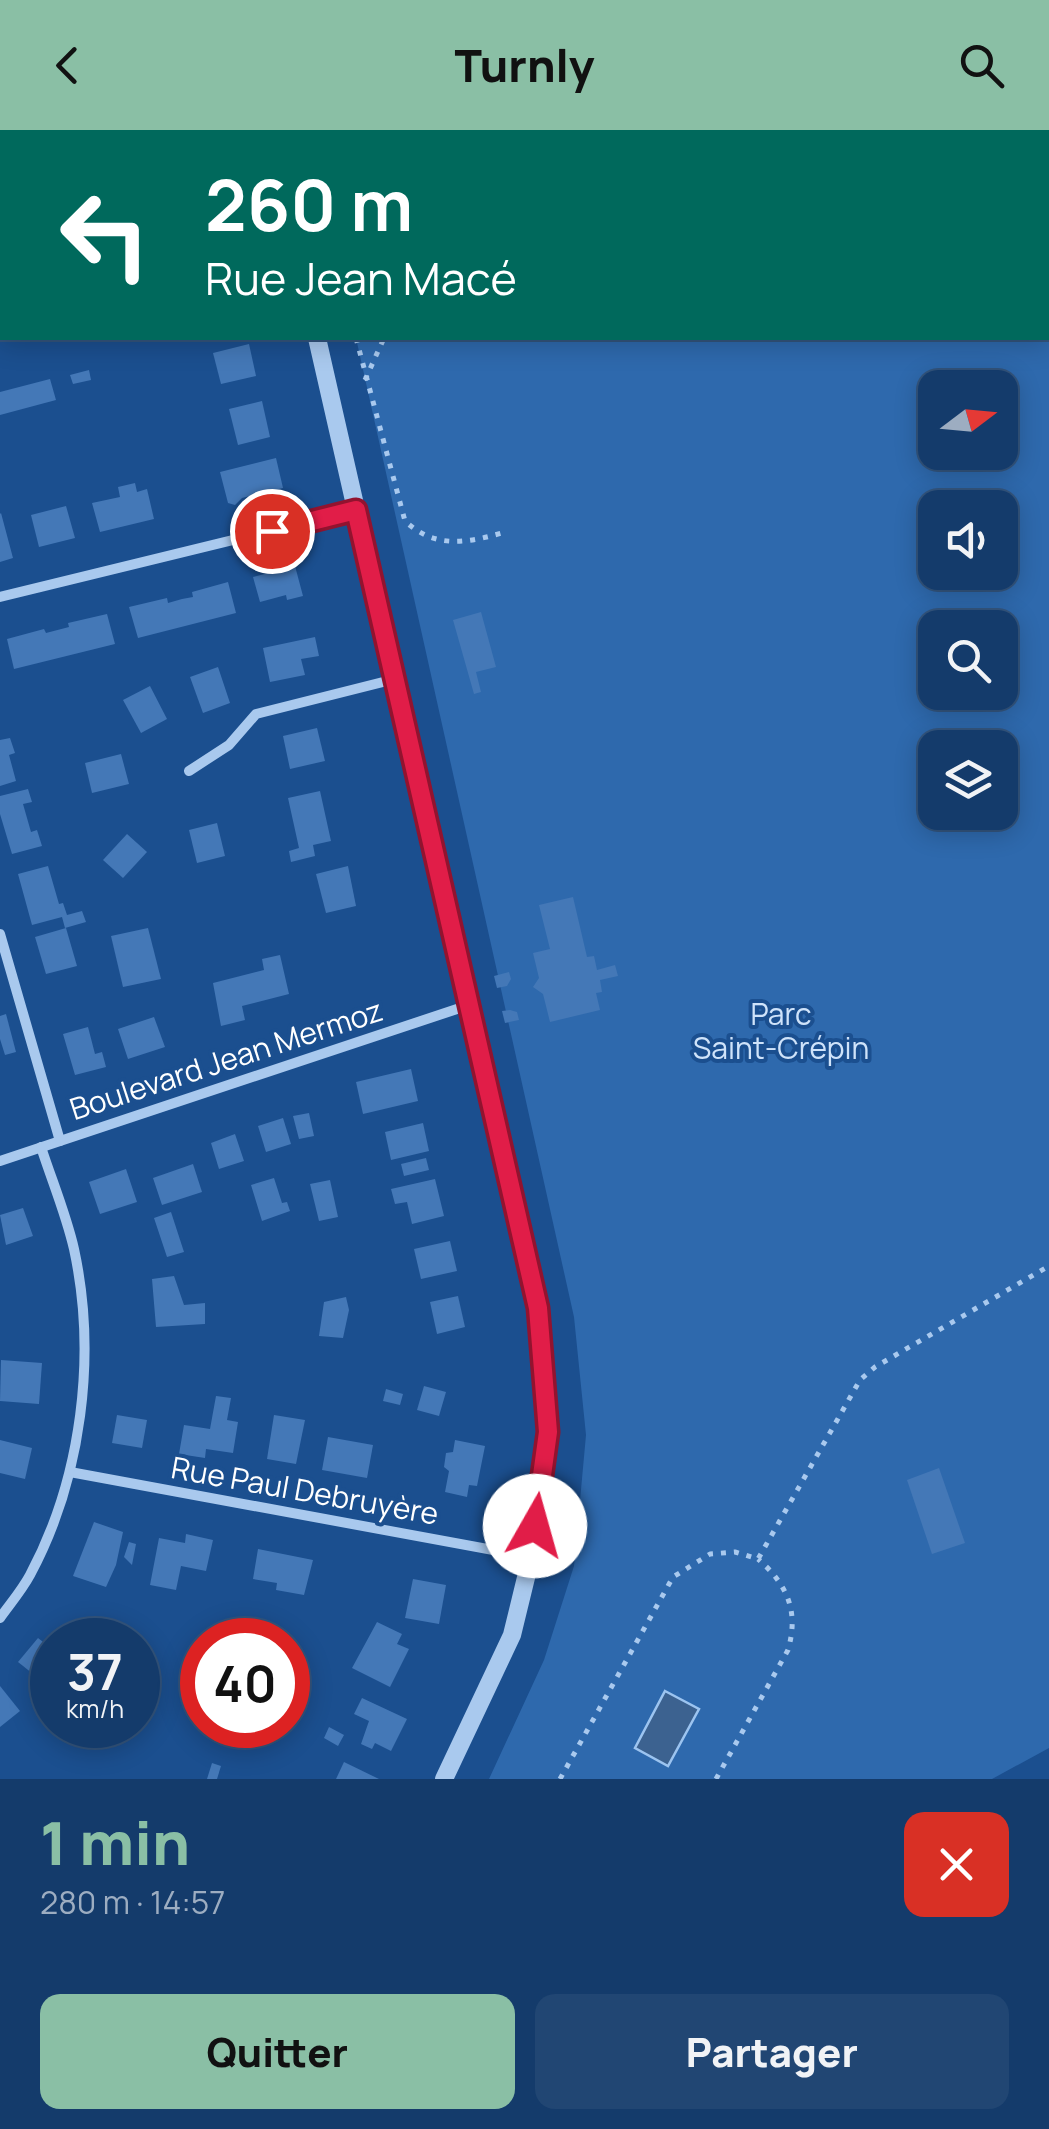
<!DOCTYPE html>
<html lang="fr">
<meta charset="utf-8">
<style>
:root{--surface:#143b6b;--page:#214673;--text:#f1f3f6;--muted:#9dadc1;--line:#33557e;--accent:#8abfa5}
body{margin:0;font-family:Manrope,sans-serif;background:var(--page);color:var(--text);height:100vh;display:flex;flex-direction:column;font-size:38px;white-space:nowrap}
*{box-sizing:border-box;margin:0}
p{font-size:32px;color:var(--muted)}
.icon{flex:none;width:55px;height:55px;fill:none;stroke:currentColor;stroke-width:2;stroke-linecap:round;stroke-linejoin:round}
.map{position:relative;height:1649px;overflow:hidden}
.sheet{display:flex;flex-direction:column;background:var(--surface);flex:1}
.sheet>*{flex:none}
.top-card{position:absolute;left:0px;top:0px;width:1050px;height:210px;box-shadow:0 5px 25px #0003,0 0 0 2px var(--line);background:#00695c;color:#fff;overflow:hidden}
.needle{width:65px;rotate:74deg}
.controls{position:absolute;left:918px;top:240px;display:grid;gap:20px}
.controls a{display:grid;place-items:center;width:100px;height:100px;border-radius:20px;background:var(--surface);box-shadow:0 5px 25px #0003,0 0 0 2px var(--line);font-size:50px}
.speed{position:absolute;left:30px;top:1488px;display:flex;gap:20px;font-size:50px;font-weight:700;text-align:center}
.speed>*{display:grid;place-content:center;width:130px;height:130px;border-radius:50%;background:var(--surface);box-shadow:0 5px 25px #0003,0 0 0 2px var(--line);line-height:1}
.speed small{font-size:25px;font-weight:400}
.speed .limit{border:15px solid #d22;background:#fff;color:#111}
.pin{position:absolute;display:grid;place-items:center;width:85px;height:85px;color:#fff;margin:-42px;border:5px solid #fff;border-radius:50%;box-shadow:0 2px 10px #0007}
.me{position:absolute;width:110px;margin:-55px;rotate:7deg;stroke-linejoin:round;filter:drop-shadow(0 0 8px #0008)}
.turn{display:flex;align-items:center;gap:35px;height:210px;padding:0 40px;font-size:45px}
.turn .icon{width:130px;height:130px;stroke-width:2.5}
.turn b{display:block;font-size:70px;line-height:85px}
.round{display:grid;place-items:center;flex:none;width:105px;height:105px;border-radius:20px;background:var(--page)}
.summary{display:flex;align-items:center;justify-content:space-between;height:170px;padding:0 40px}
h1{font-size:60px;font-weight:800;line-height:75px;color:var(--accent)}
.cta{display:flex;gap:20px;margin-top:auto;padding:20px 40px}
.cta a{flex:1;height:115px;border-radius:20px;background:var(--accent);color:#111;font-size:40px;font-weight:800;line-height:115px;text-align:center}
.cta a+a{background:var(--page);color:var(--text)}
header{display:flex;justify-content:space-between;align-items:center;height:130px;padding:0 40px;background:var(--accent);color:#111;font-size:45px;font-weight:800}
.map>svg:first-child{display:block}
.green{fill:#2e69ad;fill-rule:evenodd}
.water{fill:#3c6290;stroke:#9cc4f0;stroke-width:2.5}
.building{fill:#4478b7}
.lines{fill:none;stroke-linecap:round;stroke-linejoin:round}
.path{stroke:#a9c9ee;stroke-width:5;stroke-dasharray:5 8;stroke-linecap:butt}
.minor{stroke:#a9c9ee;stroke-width:10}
.tertiary{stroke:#a9c9ee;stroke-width:18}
.route-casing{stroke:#92132f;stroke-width:25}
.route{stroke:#e11d48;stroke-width:18}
.labels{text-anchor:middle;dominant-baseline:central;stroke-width:8;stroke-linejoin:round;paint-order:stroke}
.park-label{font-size:30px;fill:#cfe3fa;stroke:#1b4f8f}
.street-label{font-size:30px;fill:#fff;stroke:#1b4f8f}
</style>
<header><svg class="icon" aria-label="back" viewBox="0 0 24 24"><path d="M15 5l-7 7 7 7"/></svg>Turnly<svg class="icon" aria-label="search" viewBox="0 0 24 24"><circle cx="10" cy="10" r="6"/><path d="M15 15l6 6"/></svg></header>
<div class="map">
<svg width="1049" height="1649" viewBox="0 0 1049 1649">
<rect width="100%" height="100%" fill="#1b4f8f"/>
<path class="green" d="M310,0H1049V1618L992,1649H489L544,1530L574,1436L586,1305L574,1187L356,208H1048V2ZM935,258H1000V322H935ZM935,378H1000V442H935ZM935,498H1000V562H935ZM935,618H1000V682H935Z"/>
<path class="water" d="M665,1561L699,1579L668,1636L635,1618Z"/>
<g class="building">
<path d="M249,214L256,246L221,254L213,223Z"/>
<path d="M89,240L91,250L73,254L70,245Z"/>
<path d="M50,249L56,270L0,285V262Z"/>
<path d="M262,271L270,307L238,315L229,279Z"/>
<path d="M276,328L283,358L242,368L235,375L228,373L220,342Z"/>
<path d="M135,353L137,362L147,359L154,389L100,402L92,373L120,367L118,357Z"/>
<path d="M66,376L75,408L39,417L31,385Z"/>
<path d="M1,383L13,428L0,432V384Z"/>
<path d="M295,436L303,466L287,470L286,465L260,472L253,447Z"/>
<path d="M228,452L236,483L138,508L129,477L167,468L168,473L182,469L193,467L192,462Z"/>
<path d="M481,482L496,537L476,542L481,562L474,564L453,490Z"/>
<path d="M107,484L115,514L14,539L7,509L44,499L46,503L69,497L68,493Z"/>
<path d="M315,507L319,526L301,529L305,545L270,552L263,518Z"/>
<path d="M218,537L230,573L203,583L190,547Z"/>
<path d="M150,556L167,589L141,603L123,570Z"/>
<path d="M317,598L325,631L290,639L283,606Z"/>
<path d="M10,608L15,623L9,625L16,651L0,656V610Z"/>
<path d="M121,624L129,654L92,663L85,633Z"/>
<path d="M28,659L32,672L23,674L31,702L37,700L42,716L12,724L0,684V666Z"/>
<path d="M320,661L331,711L313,715L315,726L291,732L289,721L299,718L288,668Z"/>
<path d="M217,693L225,726L197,733L189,700Z"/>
<path d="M127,704L147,722L123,748L103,730Z"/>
<path d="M48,736L59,774L63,773L67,785L82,781L86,792L65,798L62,787L32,795L18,744Z"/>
<path d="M348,736L356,776L326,783L316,744Z"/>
<path d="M573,767L587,827L594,826L597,840L615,835L618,846L600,850L602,862L596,863L600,880L550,892L543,864L533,857L539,848L533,823L550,819L539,775Z"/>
<path d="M66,798L77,836L46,844L35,807Z"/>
<path d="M148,798L161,849L123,857L111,806Z"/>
<path d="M280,825L289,864L242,876L245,890L221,896L213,853L264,840L262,829Z"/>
<path d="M509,842L511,849L507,856L497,858L494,846Z"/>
<path d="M510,880L517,882L519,890L505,893L502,881Z"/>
<path d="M6,884L16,922L5,925L0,909V886Z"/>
<path d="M154,887L165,917L128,929L118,899Z"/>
<path d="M88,897L95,924L102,922L106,937L75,945L63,904Z"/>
<path d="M411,939L418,971L363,984L356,952Z"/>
<path d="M309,983L314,1006L299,1009L293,986Z"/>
<path d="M283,988L291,1014L266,1022L258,996Z"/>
<path d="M423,993L429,1021L391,1030L385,1002Z"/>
<path d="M235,1004L244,1031L219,1039L211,1013Z"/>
<path d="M426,1028L429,1040L404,1046L401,1034Z"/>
<path d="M193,1034L202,1062L162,1075L153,1048Z"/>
<path d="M126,1039L137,1072L100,1084L89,1052Z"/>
<path d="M274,1048L282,1073L287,1072L290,1081L262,1091L251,1055Z"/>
<path d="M435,1049L444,1086L412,1094L407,1072L395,1074L391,1059Z"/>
<path d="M330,1050L338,1087L319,1091L310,1054Z"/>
<path d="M23,1078L33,1106L6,1115L0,1085Z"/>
<path d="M171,1082L184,1122L167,1127L154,1088Z"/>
<path d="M450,1111L457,1141L421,1149L414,1119Z"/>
<path d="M174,1146L184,1175L205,1173V1194L156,1197L152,1149Z"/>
<path d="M458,1166L465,1197L437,1204L430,1172Z"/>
<path d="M346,1167L349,1180L343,1208L319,1206L324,1172Z"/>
<path d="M1,1230L42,1233L39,1274L0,1271Z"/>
<path d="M424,1256L446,1262L439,1286L417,1280Z"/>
<path d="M386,1259L403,1264L400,1275L383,1271Z"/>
<path d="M216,1266L231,1268L227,1290L238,1292L233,1323L206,1319L205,1328L179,1324L184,1295L210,1299Z"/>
<path d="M117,1285L147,1290L142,1318L112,1313Z"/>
<path d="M274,1285L305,1290L296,1334L267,1329Z"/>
<path d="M328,1307L373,1315L367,1348L322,1340Z"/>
<path d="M0,1310L32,1318L25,1349L0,1343Z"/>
<path d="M455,1310L485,1316L477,1356L469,1355L467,1367L445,1362L449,1341L444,1337L446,1323L453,1322Z"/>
<path d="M939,1338L965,1413L932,1424L907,1350Z"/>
<path d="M94,1392L123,1402L116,1435L106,1457L73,1446Z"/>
<path d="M186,1404L213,1410L206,1441L181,1436L176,1460L150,1455L159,1408L185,1413Z"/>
<path d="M129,1412L136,1414L132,1435L124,1427Z"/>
<path d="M258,1419L313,1430L304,1465L276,1460L277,1453L253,1449Z"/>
<path d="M413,1449L446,1455L439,1494L405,1488Z"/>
<path d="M377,1492L402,1504L397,1514L409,1519L390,1557L352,1538Z"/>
<path d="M38,1508L52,1519V1547L47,1555L18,1532Z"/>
<path d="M138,1542L159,1546L155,1566L138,1563Z"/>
<path d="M0,1556L20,1581L0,1597Z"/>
<path d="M362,1568L407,1589L391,1621L375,1613L372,1619L361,1614L369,1591L354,1584Z"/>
<path d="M217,1595H228L223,1609L214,1607Z"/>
<path d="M329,1597L344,1605L338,1616L324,1608Z"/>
<path d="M344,1632L379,1649H336Z"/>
<path d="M212,1633L221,1636L217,1649H207Z"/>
</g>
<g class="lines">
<g class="path">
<path d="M311,0L312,2"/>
<path d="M356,208L405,391C435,419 466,413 502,403"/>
<path d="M365,250L384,208"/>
<path d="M560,1649L673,1447L710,1424L735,1422L758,1429L860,1250L875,1237L1049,1136"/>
<path d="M716,1649L788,1520C799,1482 788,1455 758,1429"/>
</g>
<g class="minor">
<path d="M0,467L356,380"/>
<path d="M189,641L229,615L256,584L395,549"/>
<path d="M0,804L60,1011"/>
<path d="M0,1031L469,875"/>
<path d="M70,1342L531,1427"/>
<path d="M0,1488C10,1474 22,1460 30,1445C82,1348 97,1225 74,1119C66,1084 52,1051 41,1017"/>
</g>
<g class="tertiary">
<path d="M270,0V2"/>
<path d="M317,208L538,1178L548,1301L531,1427L512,1505L444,1649"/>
</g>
</g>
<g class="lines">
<defs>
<path id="route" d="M272,401L356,380L538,1178L548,1302L535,1396"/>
</defs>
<use href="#route" class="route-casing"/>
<use href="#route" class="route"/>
</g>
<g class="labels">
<g class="park-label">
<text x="781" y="883">Parc<tspan x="781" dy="34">Saint-Crépin</tspan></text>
</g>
<g class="street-label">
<text transform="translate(226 929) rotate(-18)">Boulevard Jean Mermoz</text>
<text transform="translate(305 1360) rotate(10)">Rue Paul Debruyère</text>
</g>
</g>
</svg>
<div class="controls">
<a><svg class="needle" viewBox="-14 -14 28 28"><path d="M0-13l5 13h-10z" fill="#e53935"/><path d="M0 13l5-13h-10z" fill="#9dadc1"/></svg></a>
<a><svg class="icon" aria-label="sound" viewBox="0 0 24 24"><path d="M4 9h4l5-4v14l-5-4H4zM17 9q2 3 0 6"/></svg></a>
<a><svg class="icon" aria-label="search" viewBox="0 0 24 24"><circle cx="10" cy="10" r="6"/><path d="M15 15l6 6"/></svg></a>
<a><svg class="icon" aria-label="layers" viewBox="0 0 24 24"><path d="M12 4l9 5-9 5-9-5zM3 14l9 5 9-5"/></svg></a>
</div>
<div class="speed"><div>37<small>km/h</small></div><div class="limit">40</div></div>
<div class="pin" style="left:272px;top:401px;background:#d93025"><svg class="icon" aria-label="arrive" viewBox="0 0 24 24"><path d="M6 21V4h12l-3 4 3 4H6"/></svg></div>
<svg class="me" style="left:535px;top:1396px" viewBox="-20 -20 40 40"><circle r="19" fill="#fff"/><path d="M0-13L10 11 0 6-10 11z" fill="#e11d48"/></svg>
<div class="top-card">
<div class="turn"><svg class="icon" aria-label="left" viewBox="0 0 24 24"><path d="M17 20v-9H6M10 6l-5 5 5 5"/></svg><div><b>260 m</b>Rue Jean Macé</div></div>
</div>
</div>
<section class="sheet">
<div class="summary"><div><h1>1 min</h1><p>280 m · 14:57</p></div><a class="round" style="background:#d93025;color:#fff"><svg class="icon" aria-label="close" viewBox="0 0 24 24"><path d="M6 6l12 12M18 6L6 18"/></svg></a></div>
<div class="cta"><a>Quitter</a><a>Partager</a></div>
</section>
